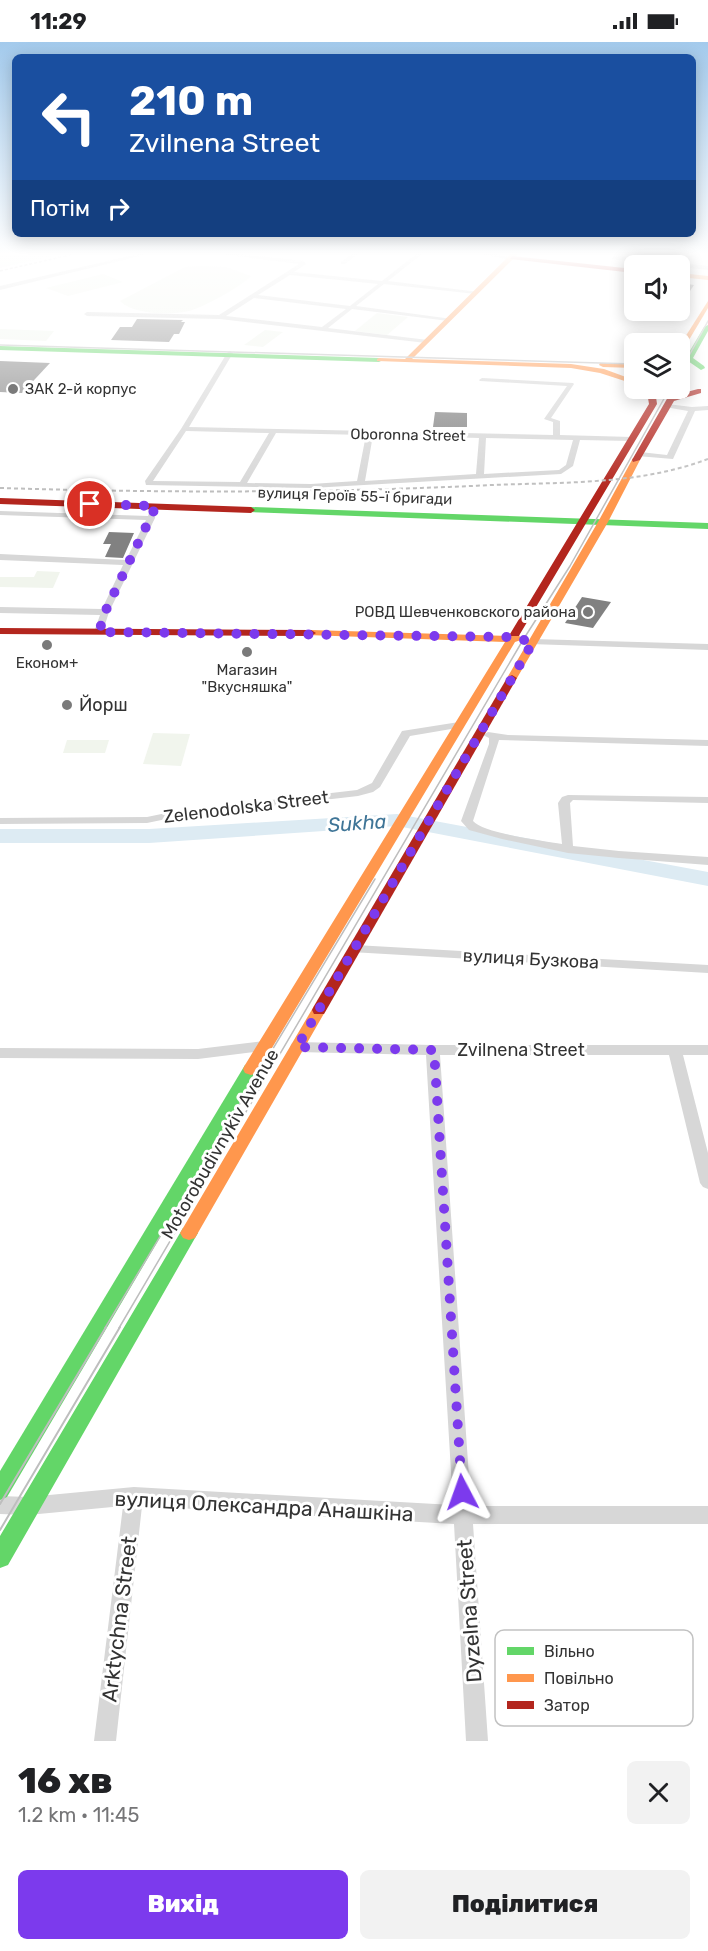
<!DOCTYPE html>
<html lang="uk">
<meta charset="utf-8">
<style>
:root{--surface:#fff;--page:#f2f2f2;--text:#202124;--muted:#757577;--accent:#7c3aed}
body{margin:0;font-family:Rubik,sans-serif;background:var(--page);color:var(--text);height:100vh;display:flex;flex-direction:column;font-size:22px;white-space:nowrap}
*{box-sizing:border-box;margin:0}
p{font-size:20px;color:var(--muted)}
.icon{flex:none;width:33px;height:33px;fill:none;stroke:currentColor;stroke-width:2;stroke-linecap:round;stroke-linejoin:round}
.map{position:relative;height:1699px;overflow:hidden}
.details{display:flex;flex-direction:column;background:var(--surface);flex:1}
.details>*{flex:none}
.banner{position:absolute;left:12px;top:12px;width:684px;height:183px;border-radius:9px;box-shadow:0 3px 15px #0003;background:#1a4fa0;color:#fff;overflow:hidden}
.controls{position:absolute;left:624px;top:213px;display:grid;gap:12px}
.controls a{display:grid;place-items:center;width:66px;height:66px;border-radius:9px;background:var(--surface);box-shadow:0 3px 15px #0003;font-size:30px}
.pin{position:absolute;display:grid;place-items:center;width:51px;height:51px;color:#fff;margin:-26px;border:3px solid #fff;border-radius:50%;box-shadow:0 2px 6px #0007}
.me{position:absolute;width:66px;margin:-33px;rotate:356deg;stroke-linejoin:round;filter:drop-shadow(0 0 4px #0008)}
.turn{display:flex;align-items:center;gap:21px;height:126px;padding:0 18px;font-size:27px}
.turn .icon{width:78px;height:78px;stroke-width:2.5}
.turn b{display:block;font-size:42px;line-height:51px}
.then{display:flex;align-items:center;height:57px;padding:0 18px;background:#0003;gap:12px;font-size:22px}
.round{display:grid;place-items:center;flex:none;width:63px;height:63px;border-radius:9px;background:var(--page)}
.overview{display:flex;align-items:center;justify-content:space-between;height:102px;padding:0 18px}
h1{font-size:36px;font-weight:800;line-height:45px}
.action{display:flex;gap:12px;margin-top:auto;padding:12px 18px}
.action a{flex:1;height:69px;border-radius:9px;background:var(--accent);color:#fff;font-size:24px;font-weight:800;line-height:69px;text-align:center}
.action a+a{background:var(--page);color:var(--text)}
.status{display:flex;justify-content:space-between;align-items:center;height:42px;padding:0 30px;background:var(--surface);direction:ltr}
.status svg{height:16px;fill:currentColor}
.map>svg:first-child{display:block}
.green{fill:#f1f5ed}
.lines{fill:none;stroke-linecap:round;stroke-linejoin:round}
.river{fill:#ddebf3;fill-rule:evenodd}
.building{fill:#818181}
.street{fill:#d7d7d7;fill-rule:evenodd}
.fast{fill:#63d668;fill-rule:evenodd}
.slow{fill:#ff974d;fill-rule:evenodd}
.jam{fill:#b3261e;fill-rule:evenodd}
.tram-far1{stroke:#bebebe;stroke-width:1.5}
.tram{stroke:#bebebe;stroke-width:2}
.rail-far1{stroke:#bebebe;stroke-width:1.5;stroke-dasharray:3 2;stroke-linecap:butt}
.rail{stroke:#bebebe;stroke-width:2;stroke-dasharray:4 3;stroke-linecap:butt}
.route{stroke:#7c3aed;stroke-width:10;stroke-dasharray:0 18}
.poi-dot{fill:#7a7a7a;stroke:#fff;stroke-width:2}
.labels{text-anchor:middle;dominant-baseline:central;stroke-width:6;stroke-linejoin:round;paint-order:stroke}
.far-poi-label{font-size:15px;fill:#333;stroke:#fff}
.far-street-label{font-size:15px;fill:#333;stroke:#fff}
.poi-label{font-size:18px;fill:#333;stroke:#fff;text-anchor:start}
.street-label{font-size:18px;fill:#333;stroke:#fff}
.water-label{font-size:20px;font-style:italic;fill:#3f7597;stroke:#fff}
.near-street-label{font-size:21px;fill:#333;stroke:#fff}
.key{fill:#fff;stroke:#c2c2c2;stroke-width:1.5}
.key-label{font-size:16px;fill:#333}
</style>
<div class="status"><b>11:29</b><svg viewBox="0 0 49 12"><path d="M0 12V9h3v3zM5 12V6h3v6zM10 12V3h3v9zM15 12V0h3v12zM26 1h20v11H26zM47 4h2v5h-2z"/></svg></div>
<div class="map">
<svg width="708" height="1699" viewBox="0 0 708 1699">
<rect width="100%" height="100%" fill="#fff"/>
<g class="green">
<path d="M3,212H61L0,226V213Z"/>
<path d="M201,224L226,225L251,234C242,244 202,266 189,269C170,273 134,273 120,259L185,225Z"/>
<path d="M103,232L123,240L68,254L46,246Z"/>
<path d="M377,271L408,275L387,293L355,289Z"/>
<path d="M0,287L54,289L46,299L0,297Z"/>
<path d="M265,288L283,290L263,305L244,303Z"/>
<path d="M37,529L60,530L53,546L0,545V535H34Z"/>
<path d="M153,691L190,692L181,724L143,722Z"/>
<path d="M67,698H109L105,711H63Z"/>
</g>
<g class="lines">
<path class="river" d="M397,772L708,830V844L397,784L149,801H0V787H149Z"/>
</g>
<g class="building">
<path d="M680,241L694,243L680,264Z"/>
<path d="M137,277L183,278L181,280H185L179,292H174L169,300L111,298L120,285H132Z"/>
<path d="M0,319L50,321L22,351L0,350Z"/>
<path d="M435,370L467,371V385H433Z"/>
<path d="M109,490L134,491L123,516L105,515L111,502H103Z"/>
<path d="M582,555L611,560L593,586L565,581Z"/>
</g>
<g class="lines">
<g class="street">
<path d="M138,212H148L0,248V244Z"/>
<path d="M220,212H239L304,219L306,222L294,230L382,239L416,212H422L388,239L479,250L476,252L384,242L356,264L452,277L449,279L352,267L328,286L428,298L426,301L220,277L87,274L84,272L87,270L219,273L299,222ZM290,233L378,242L350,264L258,253ZM254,256L346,267L322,285L226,274Z"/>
<path d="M352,212H358L345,222H341V220Z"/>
<path d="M479,212H496L515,216L512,218Z"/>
<path d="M614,214L708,224V228L612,217Z"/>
<path d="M230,309L233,311L189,385L553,393V380L544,377L567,344L480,339L479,338L482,336L573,341L574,342L551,376L560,379V393L632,395L636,397L632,399L580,398L573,424L561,432L311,446L146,443L145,439L181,387L227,311ZM186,389L269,391L240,440L153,439ZM276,391L366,393L357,439L311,442L247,441ZM373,393L479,396L476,432L365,439ZM486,396L573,398L566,423L559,428L484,432Z"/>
<path d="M667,362L692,365L708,364V368L695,369L673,417L637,414V410H640L667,413L688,369L665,365L664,364Z"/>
<path d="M0,469L148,474L150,469H156L155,476L109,570L102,592H96L94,590L100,573L0,571V565L102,567L123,523L0,518V512L126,518L146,478L0,473Z"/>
<path d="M533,597L708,602V608L530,602V598Z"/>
<path d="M459,680L463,681V685L410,694L380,745L373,750L358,754L176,775L147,781L0,782V776L147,775L176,769L357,748L372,741L402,689Z"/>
<path d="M488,690L508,693L708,698V704L499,698L473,779C483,791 543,799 562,802L558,761L562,755L568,753L708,755V761L573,758L570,761L573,804L619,809L708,815V823L619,816L568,811L502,797L469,788L461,779L489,702V696L483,693Z"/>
<path d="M355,903L708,923V931L351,910L349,907Z"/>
<path d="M264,999L269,1000L271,1004L269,1008L198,1017L0,1016V1006L198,1007Z"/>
<path d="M297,1000L433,1003H708V1013H683L708,1111V1147L703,1145L700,1141L669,1013H440L471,1464H708V1482H473L488,1699H466L454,1482L142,1464L116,1699H94L123,1464L28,1473L0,1472V1454L28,1455L134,1445L453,1463L426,1013L297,1010L292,1009L290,1005L292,1001Z"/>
</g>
<g class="fast">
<path d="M708,283V289L693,316L704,324L705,326L701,328L685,317L704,285Z"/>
<path d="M0,304L379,316L383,318L379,320L0,308Z"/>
<path d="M251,465L708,481V487L248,470V466Z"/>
<path d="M251,1021L257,1023L259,1027L257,1031L7,1455L0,1458V1429L245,1023Z"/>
<path d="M189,1184L195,1186L198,1191L195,1196L8,1523L0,1526V1494L183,1186Z"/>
</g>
<g class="slow">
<path d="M511,212H518L412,317L571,322L604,327L634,338V342L600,331L571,326L377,319V317L379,316L405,317Z"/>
<path d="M680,231L708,234V238L680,235Z"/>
<path d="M708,259V266L683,308L680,310V303Z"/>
<path d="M600,321L634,322V326L603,325L599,323Z"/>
<path d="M633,416L640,418L608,480L517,636L512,639L508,638L507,636L598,480Z"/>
<path d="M311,588L509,594L515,589L519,590V594L524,597L515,600L257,1031L251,1033L245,1031L243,1027L245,1023L505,600L307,593V589Z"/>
<path d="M319,963L324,964L326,968L195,1196L189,1198L183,1196L180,1191L183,1186L314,964Z"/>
</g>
<g class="jam">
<path d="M512,214L634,227V231L510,217Z"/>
<path d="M639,346H647L656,355L657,362L520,592L519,594H511L510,592L649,362L648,356Z"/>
<path d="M698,347H701V351L674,359L640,418L633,420L632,418L668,355Z"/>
<path d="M0,456L251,465L255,468L251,471L0,462Z"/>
<path d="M0,586L311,588L316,591L311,594L0,592Z"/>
<path d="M512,633L517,636L324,972H314L312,968L314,964L507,636Z"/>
</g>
<g class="tram-far1">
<path d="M0,303L634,322"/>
<path d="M680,330L708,279"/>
<path d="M105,1286L375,837"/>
<path d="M119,1286L523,598L570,524L670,346"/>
</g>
<g class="tram">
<path d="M0,1462L106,1285"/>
<path d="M0,1488L120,1285"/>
</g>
<path class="rail-far1" d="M0,229L74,212"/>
<path class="rail" d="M0,446C164,451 328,451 492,443C565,440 639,443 708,417"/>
</g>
<linearGradient id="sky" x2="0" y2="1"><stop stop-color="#a3caec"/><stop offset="0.47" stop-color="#fff"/><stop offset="1" stop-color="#fff" stop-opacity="0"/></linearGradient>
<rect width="708" height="450" fill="url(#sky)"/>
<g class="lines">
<path class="route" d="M90,462L156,464L105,570L99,590L511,595L533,600L297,1005L434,1008L462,1450"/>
</g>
<g class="poi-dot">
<circle cx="13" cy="347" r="6"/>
<circle cx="588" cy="570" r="6"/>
<circle cx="47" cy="603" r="6"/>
<circle cx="247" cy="610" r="6"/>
<circle cx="67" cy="663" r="6"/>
</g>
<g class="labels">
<g class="far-poi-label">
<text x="25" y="347" text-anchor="start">ЗАК 2-й корпус</text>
<text x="576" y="570" text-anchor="end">РОВД Шевченковского района</text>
<text x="47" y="621">Економ+</text>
<text x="247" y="628">Магазин<tspan x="247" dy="17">"Вкусняшка"</tspan></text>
</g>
<g class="far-street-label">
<text transform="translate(408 393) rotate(1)">Oboronna Street</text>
<text transform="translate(355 454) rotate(2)">вулиця Героїв 55-ї бригади</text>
</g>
<g class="poi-label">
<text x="79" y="663">Йорш</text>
</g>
<g class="street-label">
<text transform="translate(246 765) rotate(-7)">Zelenodolska Street</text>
<text transform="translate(531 917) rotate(3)">вулиця Бузкова</text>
<text x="521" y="1008">Zvilnena Street</text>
<text transform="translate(220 1102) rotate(-60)">Motorobudivnykiv Avenue</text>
</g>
<g class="water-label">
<text transform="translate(357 781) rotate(-4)">Sukha</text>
</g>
<g class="near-street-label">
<text transform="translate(264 1464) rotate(3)">вулиця Олександра Анашкіна</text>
<text transform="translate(469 1569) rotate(-94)">Dyzelna Street</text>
<text transform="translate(119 1577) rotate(-83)">Arktychna Street</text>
</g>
</g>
<rect x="495" y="1588" width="198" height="96" rx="9" class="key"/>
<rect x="507" y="1605" width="27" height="8" fill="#63d668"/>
<rect x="507" y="1632" width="27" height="8" fill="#ff974d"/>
<rect x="507" y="1659" width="27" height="8" fill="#b3261e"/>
<g class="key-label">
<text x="544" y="1615">Вільно</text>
<text x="544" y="1642">Повільно</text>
<text x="544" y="1669">Затор</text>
</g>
</svg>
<div class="controls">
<a><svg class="icon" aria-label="sound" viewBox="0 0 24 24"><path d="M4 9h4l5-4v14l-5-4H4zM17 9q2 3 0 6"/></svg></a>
<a><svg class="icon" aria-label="layers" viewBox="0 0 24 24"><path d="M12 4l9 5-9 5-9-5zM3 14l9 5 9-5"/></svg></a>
</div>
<div class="pin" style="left:90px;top:462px;background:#d93025"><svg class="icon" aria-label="arrive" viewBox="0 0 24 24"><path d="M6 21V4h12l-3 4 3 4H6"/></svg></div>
<svg class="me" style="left:462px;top:1450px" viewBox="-20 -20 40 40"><path d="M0-17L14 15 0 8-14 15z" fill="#7c3aed" stroke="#fff" stroke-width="4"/></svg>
<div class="banner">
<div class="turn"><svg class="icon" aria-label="left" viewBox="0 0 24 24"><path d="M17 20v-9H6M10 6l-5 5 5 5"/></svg><div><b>210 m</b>Zvilnena Street</div></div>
<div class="then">Потім<svg class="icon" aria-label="right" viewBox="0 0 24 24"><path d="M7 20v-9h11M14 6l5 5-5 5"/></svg></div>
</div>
</div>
<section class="details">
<div class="overview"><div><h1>16 хв</h1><p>1.2 km · 11:45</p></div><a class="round"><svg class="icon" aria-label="close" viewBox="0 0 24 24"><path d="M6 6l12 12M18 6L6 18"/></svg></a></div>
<div class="action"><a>Вихід</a><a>Поділитися</a></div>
</section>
